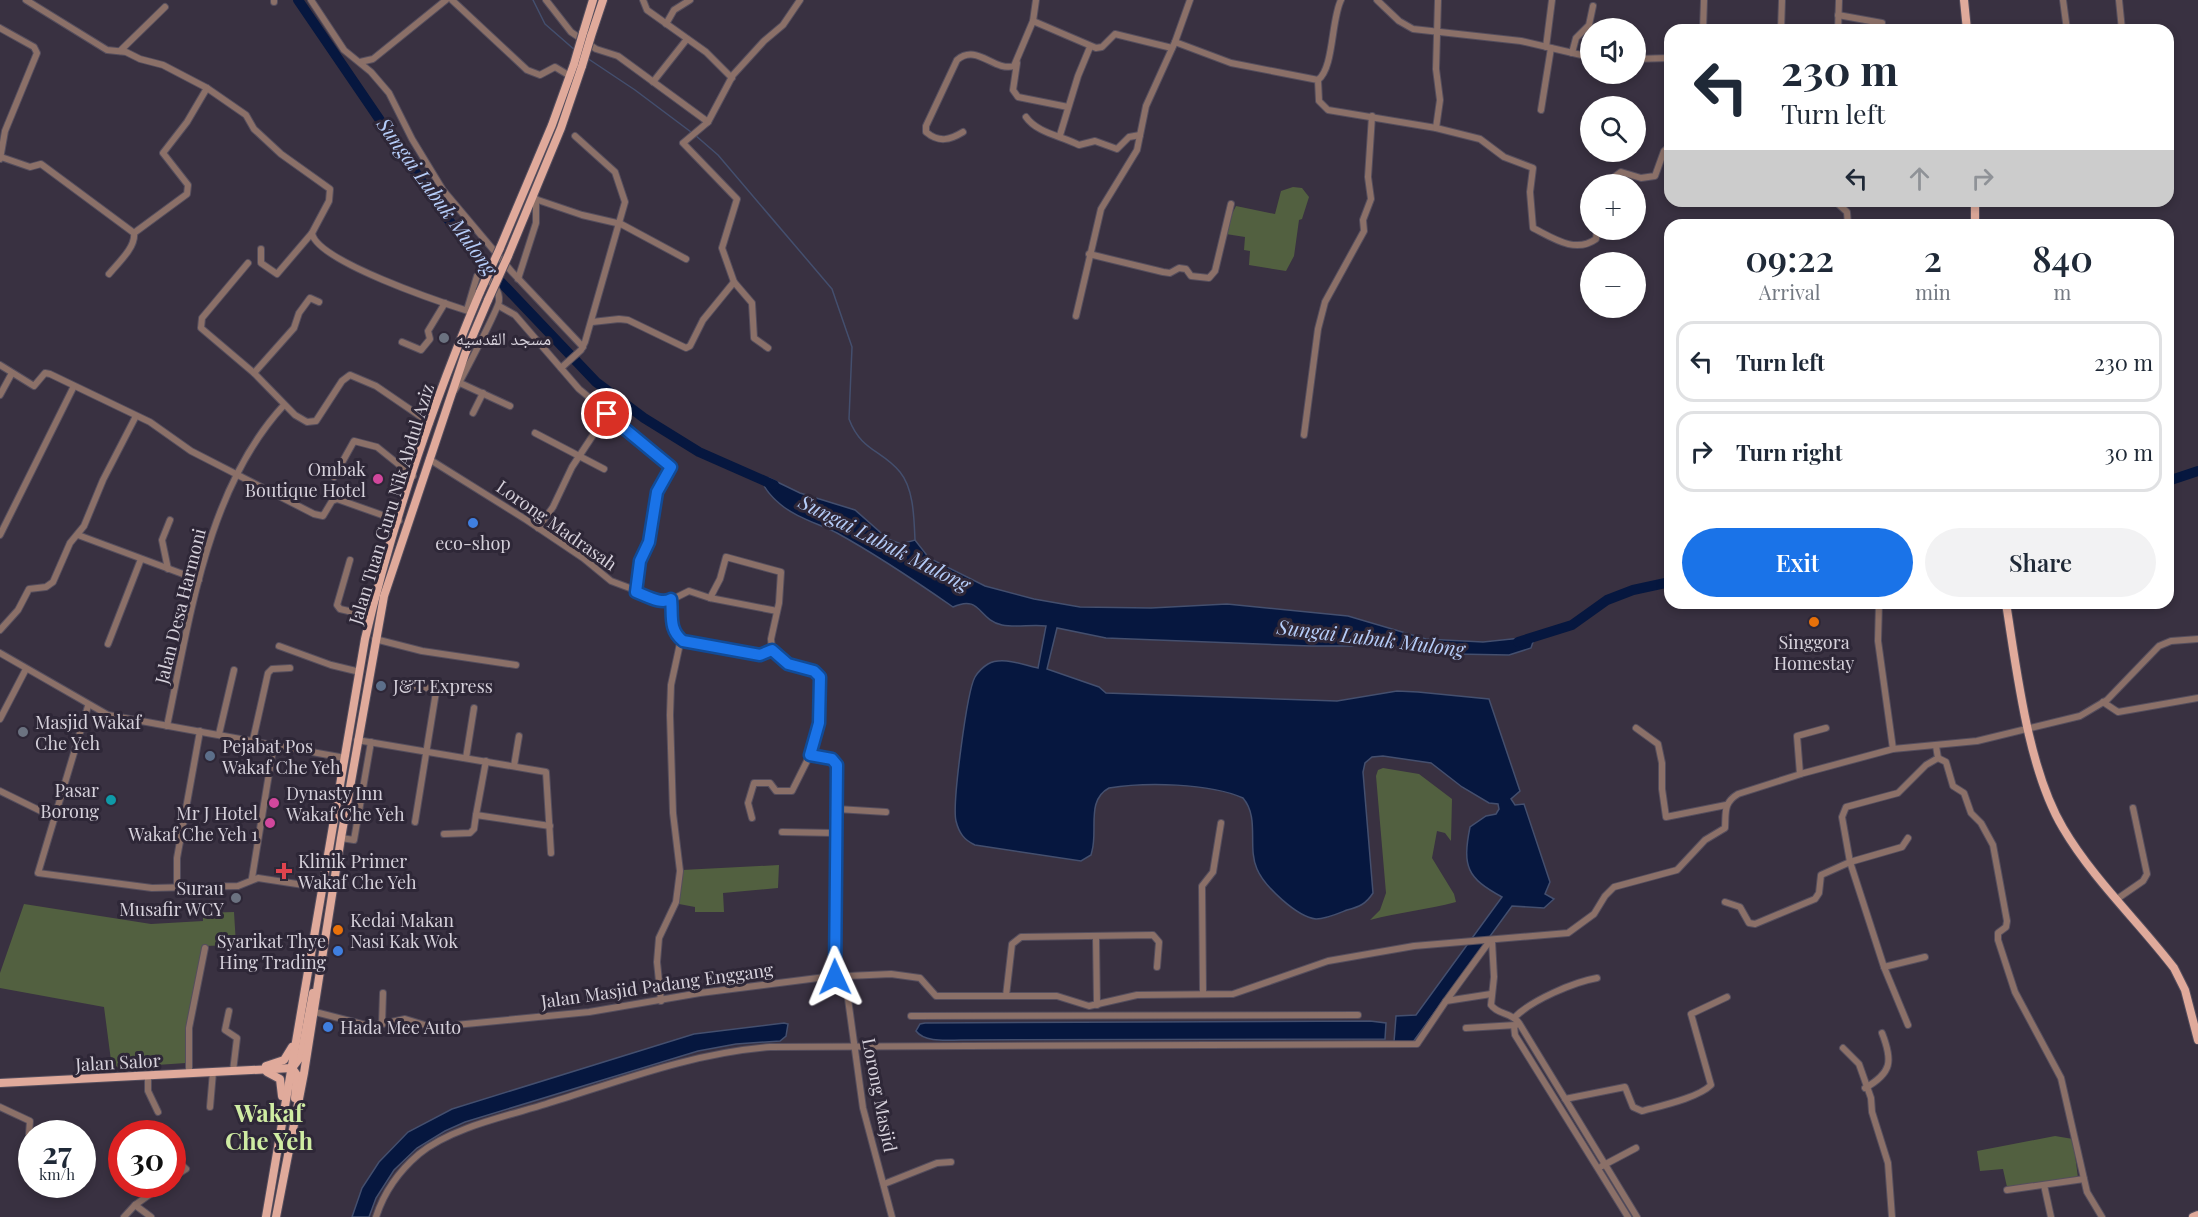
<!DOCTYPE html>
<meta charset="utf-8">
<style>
:root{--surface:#fff;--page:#f2f2f3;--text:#1f2937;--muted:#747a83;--line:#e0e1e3;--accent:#1a73e8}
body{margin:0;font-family:"Playfair Display","Noto Naskh Arabic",serif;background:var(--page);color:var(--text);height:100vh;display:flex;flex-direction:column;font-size:22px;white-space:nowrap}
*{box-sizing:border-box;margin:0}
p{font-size:20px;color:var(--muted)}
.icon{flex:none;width:33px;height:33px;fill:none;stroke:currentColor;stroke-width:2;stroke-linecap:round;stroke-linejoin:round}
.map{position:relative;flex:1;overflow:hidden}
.sheet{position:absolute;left:1664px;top:219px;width:510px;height:390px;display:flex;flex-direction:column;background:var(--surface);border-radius:18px;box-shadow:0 3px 9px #0003}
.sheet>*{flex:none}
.hud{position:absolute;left:1664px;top:24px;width:510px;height:183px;border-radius:18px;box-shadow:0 3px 9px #0003;background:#fff;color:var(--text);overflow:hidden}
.fabs{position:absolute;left:1580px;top:18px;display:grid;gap:12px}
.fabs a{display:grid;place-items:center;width:66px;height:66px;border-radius:50%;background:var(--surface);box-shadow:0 3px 9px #0003;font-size:30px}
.speed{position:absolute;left:18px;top:1120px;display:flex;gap:12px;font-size:30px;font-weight:700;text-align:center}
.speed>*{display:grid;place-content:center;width:78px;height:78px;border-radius:50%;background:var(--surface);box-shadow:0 3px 9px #0003;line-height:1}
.speed small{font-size:15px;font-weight:400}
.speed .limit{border:9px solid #d22;background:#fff;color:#111}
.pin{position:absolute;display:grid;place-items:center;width:51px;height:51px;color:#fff;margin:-26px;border:3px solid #fff;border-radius:50%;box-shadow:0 2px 6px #0007}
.me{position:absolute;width:66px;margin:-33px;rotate:359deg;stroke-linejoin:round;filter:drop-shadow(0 0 4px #0008)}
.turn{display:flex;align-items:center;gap:21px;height:126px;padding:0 18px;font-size:27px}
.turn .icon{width:78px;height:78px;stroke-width:2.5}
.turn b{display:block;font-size:42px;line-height:51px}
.lanes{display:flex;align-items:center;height:57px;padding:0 18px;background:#0003;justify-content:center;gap:30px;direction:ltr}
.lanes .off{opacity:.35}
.eta{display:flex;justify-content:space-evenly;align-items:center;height:102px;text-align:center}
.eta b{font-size:36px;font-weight:600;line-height:42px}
.cta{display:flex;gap:12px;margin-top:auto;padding:12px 18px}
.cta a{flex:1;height:69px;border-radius:36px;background:var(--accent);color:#fff;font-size:24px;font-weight:600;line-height:69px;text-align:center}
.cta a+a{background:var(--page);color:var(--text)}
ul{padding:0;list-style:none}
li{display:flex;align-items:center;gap:18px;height:81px;margin:0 12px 9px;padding:0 6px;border:3px solid var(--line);border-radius:18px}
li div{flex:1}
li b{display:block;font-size:22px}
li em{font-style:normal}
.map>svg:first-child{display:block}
.green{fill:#526040}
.water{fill:#06173f;stroke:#444f6e;stroke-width:1.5}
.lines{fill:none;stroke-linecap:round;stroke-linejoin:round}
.stream{stroke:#444f6e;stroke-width:1.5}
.river{stroke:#06173f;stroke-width:10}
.minor-casing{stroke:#554e5d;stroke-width:8}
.major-casing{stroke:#554e5d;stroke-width:10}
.minor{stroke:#8b7068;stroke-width:6}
.major{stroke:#e0aa9b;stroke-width:8}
.major-bridge-casing{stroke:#554e5d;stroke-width:10;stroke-linecap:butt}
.major-bridge{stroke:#e0aa9b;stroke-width:8}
.route-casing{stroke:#114b97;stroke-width:15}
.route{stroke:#1a73e8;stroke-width:10}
.worship-dot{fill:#6b7280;stroke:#2e2737;stroke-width:2}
.hotel-dot{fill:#d1479c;stroke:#2e2737;stroke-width:2}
.shop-dot{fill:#3f7fe0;stroke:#2e2737;stroke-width:2}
.food-dot{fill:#e8710a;stroke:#2e2737;stroke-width:2}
.service-dot{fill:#5c6f8a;stroke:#2e2737;stroke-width:2}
.culture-dot{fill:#0f9aa8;stroke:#2e2737;stroke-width:2}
.health-dot{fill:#e0444e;stroke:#2e2737;stroke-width:2}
.labels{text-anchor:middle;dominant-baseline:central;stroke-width:6;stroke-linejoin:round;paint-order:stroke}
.poi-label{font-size:18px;fill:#d6d1db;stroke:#2e2737;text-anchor:start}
.street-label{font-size:18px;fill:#d6d1db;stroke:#2e2737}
.water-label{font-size:20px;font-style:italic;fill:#b5ccf8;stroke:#2e2737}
.district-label{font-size:24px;font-weight:bold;fill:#cfeca3;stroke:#2e2737}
</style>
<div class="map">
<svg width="2198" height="1217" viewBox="0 0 2198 1217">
<rect width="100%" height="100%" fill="#393141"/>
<g class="green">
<path d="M1293,187L1302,188L1309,197L1302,219L1299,220L1294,256L1286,271L1249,265L1250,251L1244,250L1245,237L1226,234L1228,222L1236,206L1275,214L1281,191Z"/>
<path d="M1383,768L1419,774L1452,799L1451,841L1445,833L1437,831L1432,858L1454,894L1456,902C1427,910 1399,912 1370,920L1380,910L1386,893L1376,776L1378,770Z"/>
<path d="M779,865L778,888L723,893L724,912H695V907L679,904L682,870Z"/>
<path d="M24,904L151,924L203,921V913L234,912L236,945L204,946L187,1027L186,1063L112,1068L104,1007L0,988V973Z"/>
<path d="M2055,1136L2073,1139L2078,1178L2007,1187L2003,1169L1980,1171L1977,1151Z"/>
</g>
<g class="water">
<path d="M769,478L800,493L855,510L888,539L901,544L915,540L929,558L985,586L1034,599L1080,607L1151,608L1227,604L1348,616L1426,639L1483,642L1530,637L1533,642L1531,648L1509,655L1455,654L1390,646H1311L1106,638L1057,628L1047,669L1099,687L1106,693L1337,701L1397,691L1418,692L1489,699L1520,791L1511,799L1515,805L1524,804L1550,882L1545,894L1554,899L1544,908L1512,906L1413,1042H1394L1396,1016L1416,1015L1502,897C1467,878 1462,867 1470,827L1486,816L1496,814L1499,809L1498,804L1489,803L1462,787L1431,763L1383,756L1372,757L1365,763L1363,772L1373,893C1366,904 1359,907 1347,910C1337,914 1326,919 1316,919C1297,917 1264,886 1257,869C1247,847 1260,818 1243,798C1209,783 1145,782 1109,788C1086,800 1098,830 1092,851L1091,855L1081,861L975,845C964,840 959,833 956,821C952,804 967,691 975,677C978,672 983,667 988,664C1002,656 1023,665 1038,668L1046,626C1031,624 1017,628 1002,625C978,620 981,594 953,607C917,582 877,555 837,533C819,524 795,517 780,504C773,498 763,488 762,479Z"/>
<path d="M1370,1021L1386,1023L1385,1039L961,1040C948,1040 925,1043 916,1031L920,1024L925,1023Z"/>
<path d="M784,1023L788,1024L786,1036L780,1041L736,1044L698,1051L465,1122L445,1131L417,1148L394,1170L376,1198L369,1217H352L362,1188L379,1162L408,1132L452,1109L694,1034Z"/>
</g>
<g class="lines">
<g class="stream">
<path d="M533,0L545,24L576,51"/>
<path d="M587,58L635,90L691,132"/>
<path d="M695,135L718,155L832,289L852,347L849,419C861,451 882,450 900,472C914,489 914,519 915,540"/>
</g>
<g class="river">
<path d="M298,0L444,214L477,257L596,382L644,418L699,452L774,485"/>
<path d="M2168,481L2198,471"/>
<path d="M1518,642L1572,625L1607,600L1633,590L1670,582"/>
</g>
<defs>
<g id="minor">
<path d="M26,0L107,50L126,52L140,59L163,65L207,88L246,115L254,129L281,154L330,189L329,201L312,233C316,261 443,303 471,312"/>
<path d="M311,0L344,50L371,72L389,93L412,139L443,190L512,272L583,347"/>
<path d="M452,0L527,70L540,75L555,67L570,76"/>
<path d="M546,0L571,32L596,49L618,56L708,122"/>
<path d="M643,0L647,10L706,52L732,78"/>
<path d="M1377,0L1399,21L1413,29L1521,41L1590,57"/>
<path d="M2063,0L2067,30"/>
<path d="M2119,0L2122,30"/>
<path d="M274,2V0"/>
<path d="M1838,15L1882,23"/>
<path d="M1033,21L1036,0"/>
<path d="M666,24L674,10L690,0"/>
<path d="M0,28L34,47L37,53L5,131L0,159"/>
<path d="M1703,30L1704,0"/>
<path d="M1781,30L1782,0"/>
<path d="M1838,30L1839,0"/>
<path d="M1175,42L1231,63L1318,80L1319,101L1328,110L1436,128L1480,139L1504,157L1533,168L1530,192L1533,228C1553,238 1575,254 1596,239L1597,230"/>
<path d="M1546,47L1552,0"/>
<path d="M120,51L165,7"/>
<path d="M1572,53L1576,38L1589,25L1593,6"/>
<path d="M1635,59L1670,58"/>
<path d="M360,62L373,59L446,0"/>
<path d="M1017,63L1013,90L1018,97L1068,107"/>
<path d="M1318,80C1334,68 1331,20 1341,0"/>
<path d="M653,82L687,39"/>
<path d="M1541,110L1551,48"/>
<path d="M1026,117C1037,133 1062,136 1079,145L1095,141L1117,149L1129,137L1140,135"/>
<path d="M1436,128L1440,100L1436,69L1438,0"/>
<path d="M963,132C950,140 939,143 926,132V126L957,60C977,43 994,72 1014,66L1033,21L1096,48L1102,47L1115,34L1172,48"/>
<path d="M1060,135L1078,76L1090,47"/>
<path d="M1,157L30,167L41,164L134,233"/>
<path d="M1610,184L1613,178L1621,172L1641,178L1655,176L1664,151L1670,146"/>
<path d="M532,198L582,215L621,224L686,259"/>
<path d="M1835,201L1847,212L1848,225"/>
<path d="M261,249V263L277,274L312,233"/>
<path d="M1089,254L1163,272L1170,273L1179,268L1186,269L1191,276L1209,278L1215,271L1231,204"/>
<path d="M248,263L202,318L201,328L254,373L295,415L307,422L316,421L342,381L350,375L376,386L430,423"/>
<path d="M109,274C118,263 136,247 134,233L187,194L188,185L163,153L187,122L207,88"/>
<path d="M518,279L536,223V199"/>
<path d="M499,306L515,315L579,389L670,464L657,492L649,542L640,561L636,592"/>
<path d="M1076,316L1101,209L1137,150L1146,106L1175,42L1190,0"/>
<path d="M592,322L619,319L628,320L686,348L690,346L703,320L734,282"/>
<path d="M402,342L421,350L430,339L428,331L445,303"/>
<path d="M768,348L754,338L752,303L734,282L722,248L737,199L683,143L708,122L733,75L764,41L783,25L800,0"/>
<path d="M0,365L34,386L45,373L50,374L150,422L191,451L314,514L323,516L332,501L337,499L399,521"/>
<path d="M561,368L581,350L585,342L625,202L615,172L575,136"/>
<path d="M254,373L294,328L299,313L310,298L319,302"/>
<path d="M460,383L510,406"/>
<path d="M454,391C460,383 499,307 499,301C500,289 490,281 482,274L477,276L467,310"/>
<path d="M0,395L12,373"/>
<path d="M473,413L483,393"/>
<path d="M535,433L604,469"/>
<path d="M1304,435L1318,329L1325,302L1364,231L1363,220L1371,199L1368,177L1372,116"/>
<path d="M429,459L525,519L583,558L611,581L667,602L689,591L710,598L777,611"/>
<path d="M334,477L354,441L377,447L413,476"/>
<path d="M538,528L553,507L572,467L607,414"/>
<path d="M0,535L74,386"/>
<path d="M78,535L199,580"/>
<path d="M350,560L337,605L340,609L370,616"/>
<path d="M168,569L162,540L170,520"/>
<path d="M710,598L720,579L726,557L781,572L779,603L771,639L772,650L788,664L814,671L820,677L819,723L810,755L832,759L837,765L835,977"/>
<path d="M671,599C673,615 668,630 683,641L760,655L772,650"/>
<path d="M1879,603L1878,641L1893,749"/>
<path d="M0,630L18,610L29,589L46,587L53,582L70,543L84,526L103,480L136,416"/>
<path d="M375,639L422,651L516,665"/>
<path d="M108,644L141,559"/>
<path d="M279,646L331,665L360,672"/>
<path d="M0,653L108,715L345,758"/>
<path d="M409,690L414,686L433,689L436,692L415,822"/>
<path d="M2103,702L2118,712L2198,698"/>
<path d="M88,706L38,873L152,888L238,886L258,878L323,888"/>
<path d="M0,719L26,669"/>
<path d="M167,726C190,618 207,488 284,405"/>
<path d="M1636,728L1658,744L1662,763V789L1666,817L1726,805"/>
<path d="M219,734L234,670"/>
<path d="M253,740L268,673L272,669L290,668"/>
<path d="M357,740L546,772L551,853"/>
<path d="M466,758L474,708"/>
<path d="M1938,758L1946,762L1953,786L1964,793L1971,813L1981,823L1993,845L2007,921L2006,927L1998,933V940L2015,992L2061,1078L2087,1192L2102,1217"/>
<path d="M514,766L519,736"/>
<path d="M1800,774L1797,736L1826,728"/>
<path d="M0,791L55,818"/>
<path d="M837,809L886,812"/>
<path d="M476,815L486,761"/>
<path d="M752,818L748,803L754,783H770L776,791H792L810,755"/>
<path d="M782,832L835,833"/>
<path d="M444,834L470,833L474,829L476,815L550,826"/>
<path d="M341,838L354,840L371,742"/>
<path d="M1908,838L1902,847L1850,862L1884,967L1908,1025"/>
<path d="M252,878L274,743"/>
<path d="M177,888V858L200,731"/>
<path d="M2117,899L2143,881L2147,874L2133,808"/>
<path d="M1725,902L1740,907L1749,923L1755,924L1815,899L1819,893L1821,875L1850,862L1842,817L1846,807L1898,793L1926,765L1938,758L1936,746"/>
<path d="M1096,937L1097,1005"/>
<path d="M1492,941L1494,977L1491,1005C1498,1015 1511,1012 1519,1023L1637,1217"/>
<path d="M1884,967L1925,957"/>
<path d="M845,977L863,1108L892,1217"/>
<path d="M1203,994L1202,886L1213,872L1221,823"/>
<path d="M1006,996L1012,944L1021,937L1153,935L1159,942L1157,967"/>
<path d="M661,1001L657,962L659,938L676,902L680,871L673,813L670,715L671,685L681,639"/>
<path d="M1446,1001L1489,942"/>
<path d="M229,1011L225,1030L237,1038L233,1071"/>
<path d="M315,1012L366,1025H377L405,1019L428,1026H445L589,1012L700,993L826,977L891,974L920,978L936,996H1057L1089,1006L1137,995L1233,994L1328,961L1414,946L1568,933L1594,914L1605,896L1614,887L1677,870L1705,840L1725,828C1726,813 1723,803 1738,794L1804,773L1893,749L1977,741L2080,716L2107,700L2159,646L2171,641L2198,639"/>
<path d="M911,1016L1358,1015"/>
<path d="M1515,1017C1532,1000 1574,982 1597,978"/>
<path d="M382,1024L383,993"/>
<path d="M1514,1026L1515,1035L1628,1217"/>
<path d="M1466,1028L1516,1025"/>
<path d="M1843,1048L1859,1064L1871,1098L1872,1112L1888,1163L1892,1217"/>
<path d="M189,1073V1028L205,948"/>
<path d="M148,1075V1091L158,1112"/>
<path d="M1865,1088C1892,1073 1893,1061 1882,1033"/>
<path d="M1565,1099L1625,1087L1633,1107L1642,1111C1660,1106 1698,1098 1711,1085L1691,1014L1727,997"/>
<path d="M0,1107L30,1121L29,1134"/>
<path d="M210,1107L213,1072"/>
<path d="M172,1156L186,1169L172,1178"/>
<path d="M1602,1166L1636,1148"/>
<path d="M884,1184L937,1163L951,1162"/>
<path d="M2044,1185L2051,1217"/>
<path d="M2007,1190L2084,1179"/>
<path d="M135,1205L151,1217"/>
<path d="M124,1217L135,1205L163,1185"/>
<path d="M376,1217C384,1192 399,1171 419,1154C450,1128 507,1116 546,1104C620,1081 692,1053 770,1047L1417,1044L1446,1001L1491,994"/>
</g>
<g id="major">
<path d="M1964,0L1967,30"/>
<path d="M583,33L593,0"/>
<path d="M591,36L603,0"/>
<path d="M1975,225V201"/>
<path d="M500,248L552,125L574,64"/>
<path d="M508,256L561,128L582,66"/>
<path d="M2006,603C2017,672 2028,769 2063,828C2093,879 2138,921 2174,968L2185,990L2198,1040"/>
<path d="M266,1066L284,1060L292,1047"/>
<path d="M292,1068L301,1056L313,993"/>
<path d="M292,1068L297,1075L295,1098"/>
<path d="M267,1072L280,1079L282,1096"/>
<path d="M0,1083L292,1068"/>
<path d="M266,1217L365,639C392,524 434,401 480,292"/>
<path d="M276,1217L304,1073L341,838L384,596L465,354L488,300"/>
<path d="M2193,1217L2198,1215"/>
</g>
</defs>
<use href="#minor" class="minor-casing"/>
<use href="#major" class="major-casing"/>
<use href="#minor" class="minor"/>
<use href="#major" class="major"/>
<defs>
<g id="major-bridge">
<path d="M574,64L583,33"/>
<path d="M582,66L591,36"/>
<path d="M480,292L500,248"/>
<path d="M488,300L508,256"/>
</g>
</defs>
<use href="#major-bridge" class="major-bridge-casing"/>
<use href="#major-bridge" class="major-bridge"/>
</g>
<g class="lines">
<defs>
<path id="route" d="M607,414L671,467L657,492L649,542L640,561L636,592C647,596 661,605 671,599C673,615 668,629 683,641L760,655L772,650L788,664L814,671L820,677L819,723L810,755L832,759L837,765L835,977"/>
</defs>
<use href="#route" class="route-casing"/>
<use href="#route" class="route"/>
</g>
<g class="worship-dot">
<circle cx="444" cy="338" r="6"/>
<circle cx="23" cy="732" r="6"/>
<circle cx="236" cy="898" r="6"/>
</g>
<g class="hotel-dot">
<circle cx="378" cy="479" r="6"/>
<circle cx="274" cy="803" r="6"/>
<circle cx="270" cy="823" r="6"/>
</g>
<g class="shop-dot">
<circle cx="473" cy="523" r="6"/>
<circle cx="338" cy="951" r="6"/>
<circle cx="328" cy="1027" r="6"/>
</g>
<g class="food-dot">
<circle cx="1814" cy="622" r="6"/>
<circle cx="338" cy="930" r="6"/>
</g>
<g class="service-dot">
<circle cx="381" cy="686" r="6"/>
<circle cx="210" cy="756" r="6"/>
</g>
<circle class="culture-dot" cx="111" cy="800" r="6"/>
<path class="health-dot" d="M281 862h6v6h6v6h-6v6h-6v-6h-6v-6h6z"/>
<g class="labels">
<g class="poi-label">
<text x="456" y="338">مسجد القدسيه</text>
<text x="366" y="469" text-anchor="end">Ombak<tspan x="366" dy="21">Boutique Hotel</tspan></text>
<text x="473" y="543" text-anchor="middle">eco-shop</text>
<text x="1814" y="642" text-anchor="middle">Singgora<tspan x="1814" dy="21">Homestay</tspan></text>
<text x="393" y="686">J&amp;T Express</text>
<text x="35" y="722">Masjid Wakaf<tspan x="35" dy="21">Che Yeh</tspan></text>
<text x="222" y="746">Pejabat Pos<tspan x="222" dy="21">Wakaf Che Yeh</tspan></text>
<text x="99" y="790" text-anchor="end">Pasar<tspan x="99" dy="21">Borong</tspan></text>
<text x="286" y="793">Dynasty Inn<tspan x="286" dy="21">Wakaf Che Yeh</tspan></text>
<text x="258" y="813" text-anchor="end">Mr J Hotel<tspan x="258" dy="21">Wakaf Che Yeh 1</tspan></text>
<text x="298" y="861">Klinik Primer<tspan x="298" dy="21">Wakaf Che Yeh</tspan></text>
<text x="224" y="888" text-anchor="end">Surau<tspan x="224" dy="21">Musafir WCY</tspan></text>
<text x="350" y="920">Kedai Makan<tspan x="350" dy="21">Nasi Kak Wok</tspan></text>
<text x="326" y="941" text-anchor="end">Syarikat Thye<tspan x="326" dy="21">Hing Trading</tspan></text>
<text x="340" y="1027">Hada Mee Auto</text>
</g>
<g class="street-label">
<text transform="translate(391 504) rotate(-73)">Jalan Tuan Guru Nik Abdul Aziz</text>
<text transform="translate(557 525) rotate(35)">Lorong Madrasah</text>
<text transform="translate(180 606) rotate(-76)">Jalan Desa Harmoni</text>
<text transform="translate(657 985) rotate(-8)">Jalan Masjid Padang Enggang</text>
<text transform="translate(118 1062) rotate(-3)">Jalan Salor</text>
<text transform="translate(880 1095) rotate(79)">Lorong Masjid</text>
</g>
<g class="water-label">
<text transform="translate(438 196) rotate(54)">Sungai Lubuk Mulong</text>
<text transform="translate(885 542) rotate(27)">Sungai Lubuk Mulong</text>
<text transform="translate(1371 637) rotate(7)">Sungai Lubuk Mulong</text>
</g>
<g class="district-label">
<text x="269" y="1112">Wakaf<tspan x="269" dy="28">Che Yeh</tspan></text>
</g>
</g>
</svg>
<div class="fabs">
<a><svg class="icon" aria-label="sound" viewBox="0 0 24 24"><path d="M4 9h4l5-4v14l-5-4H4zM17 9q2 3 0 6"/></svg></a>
<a><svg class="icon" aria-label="search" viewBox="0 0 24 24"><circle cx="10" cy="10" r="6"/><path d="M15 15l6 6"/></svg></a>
<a>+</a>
<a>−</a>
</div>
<div class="speed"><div>27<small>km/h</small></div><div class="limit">30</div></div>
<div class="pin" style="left:607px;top:414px;background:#d93025"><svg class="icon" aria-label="arrive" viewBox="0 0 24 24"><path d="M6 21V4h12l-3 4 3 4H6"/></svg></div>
<svg class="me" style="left:835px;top:977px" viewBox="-20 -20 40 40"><path d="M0-17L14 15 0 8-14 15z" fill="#1a73e8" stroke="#fff" stroke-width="4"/></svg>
<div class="hud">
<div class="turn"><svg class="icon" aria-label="left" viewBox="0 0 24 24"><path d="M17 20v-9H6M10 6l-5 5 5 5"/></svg><div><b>230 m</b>Turn left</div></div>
<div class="lanes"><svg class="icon" aria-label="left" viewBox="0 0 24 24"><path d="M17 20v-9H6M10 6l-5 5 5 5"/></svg><svg class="icon off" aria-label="ahead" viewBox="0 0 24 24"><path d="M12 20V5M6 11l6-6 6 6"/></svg><svg class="icon off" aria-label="right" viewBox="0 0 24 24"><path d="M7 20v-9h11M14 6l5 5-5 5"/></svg></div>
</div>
<section class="sheet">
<div class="eta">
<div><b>09:22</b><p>Arrival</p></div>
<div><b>2</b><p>min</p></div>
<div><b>840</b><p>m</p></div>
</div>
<ul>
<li><svg class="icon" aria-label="left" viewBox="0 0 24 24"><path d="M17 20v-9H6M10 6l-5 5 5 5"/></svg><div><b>Turn left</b></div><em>230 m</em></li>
<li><svg class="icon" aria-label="right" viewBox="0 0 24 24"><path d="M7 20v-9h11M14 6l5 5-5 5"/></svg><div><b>Turn right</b></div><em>30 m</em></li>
</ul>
<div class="cta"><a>Exit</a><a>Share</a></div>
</section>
</div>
